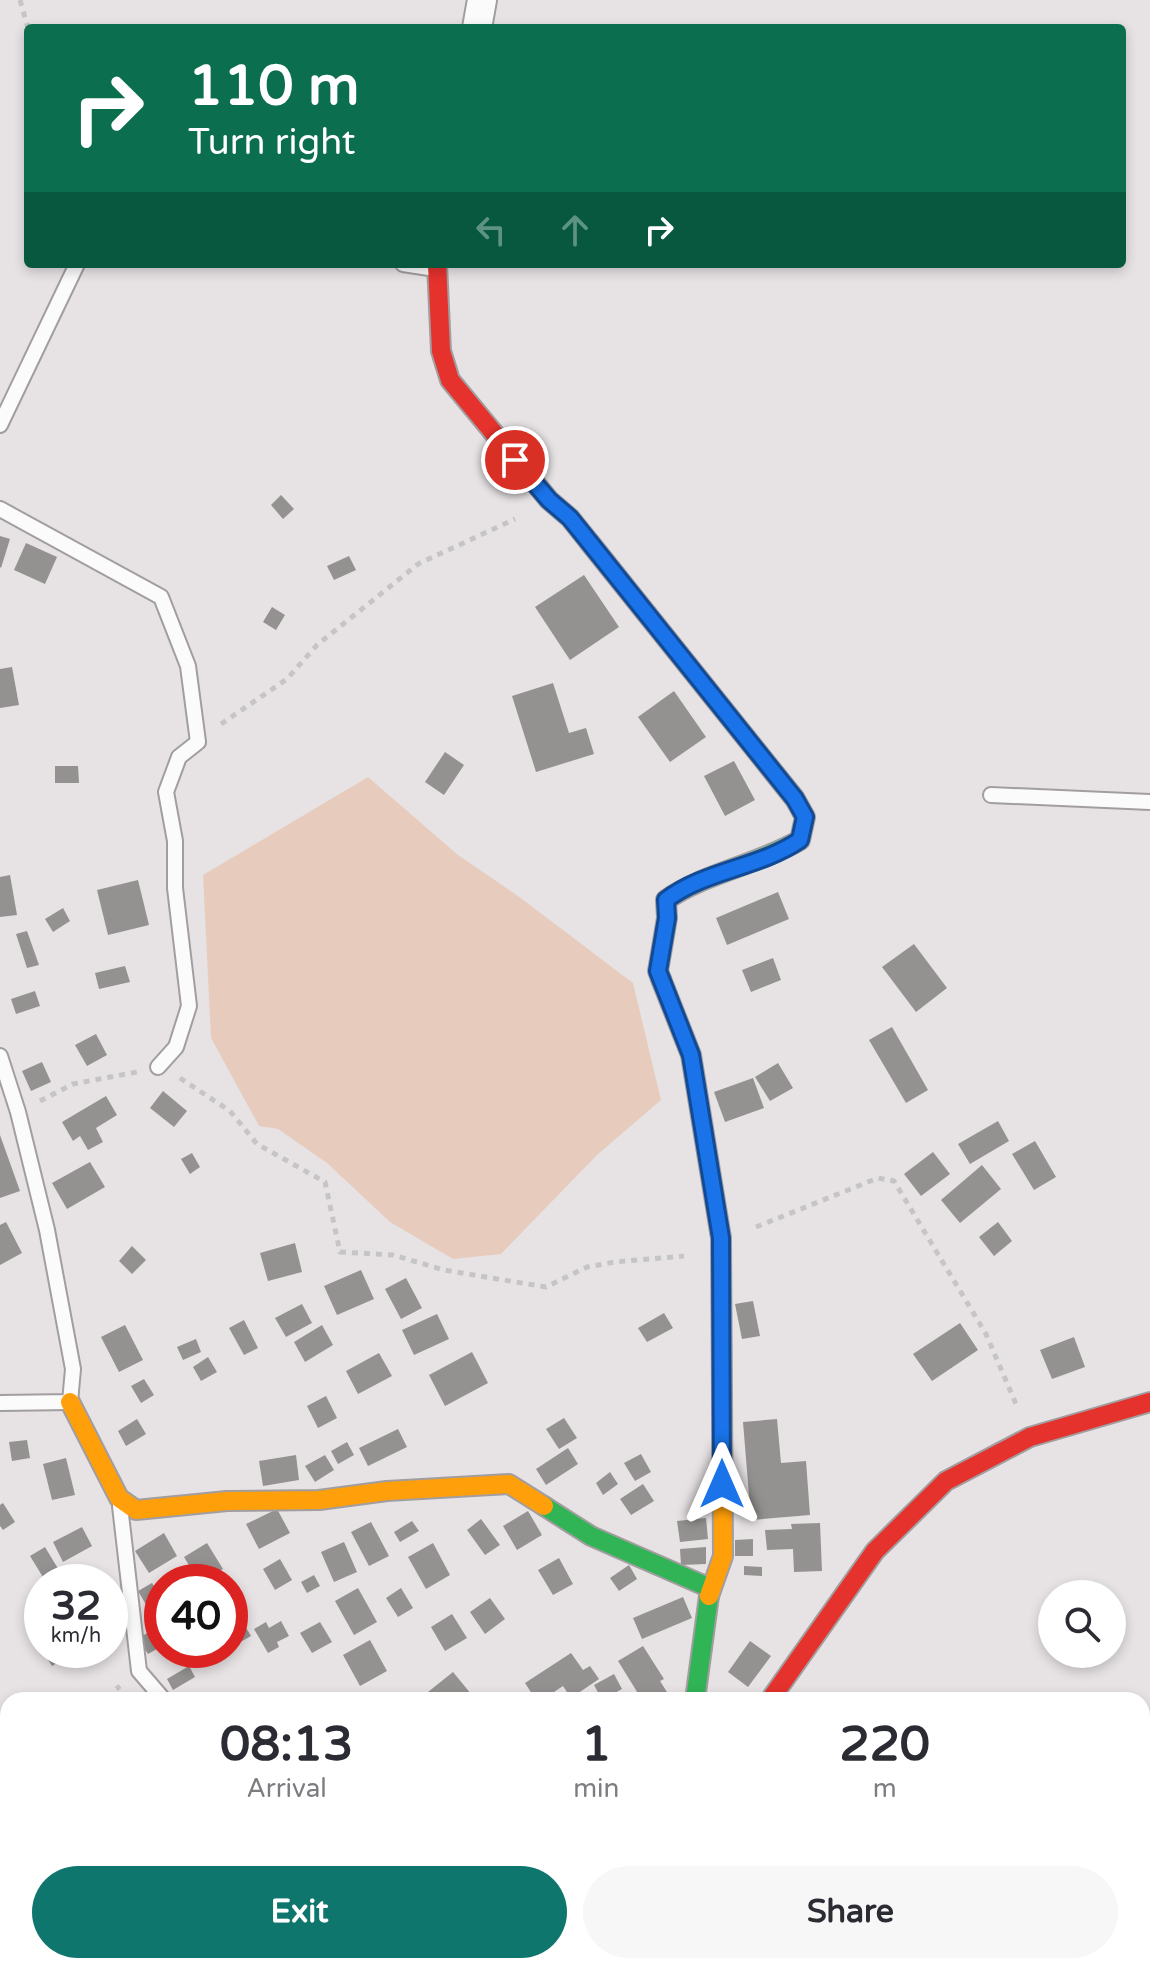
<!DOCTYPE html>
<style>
:root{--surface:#fff;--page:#f7f7f7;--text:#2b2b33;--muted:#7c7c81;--accent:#0f766e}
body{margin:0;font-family:"Varela Round",sans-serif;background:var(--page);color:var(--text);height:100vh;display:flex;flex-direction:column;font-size:30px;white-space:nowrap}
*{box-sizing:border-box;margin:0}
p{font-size:26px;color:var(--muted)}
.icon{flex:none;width:44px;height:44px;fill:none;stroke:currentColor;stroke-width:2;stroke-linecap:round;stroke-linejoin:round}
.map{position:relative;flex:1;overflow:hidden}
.drawer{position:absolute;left:0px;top:1692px;width:1150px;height:282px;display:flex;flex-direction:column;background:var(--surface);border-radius:24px 24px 0 0;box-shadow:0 4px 12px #0003}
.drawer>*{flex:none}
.hud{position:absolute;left:24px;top:24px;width:1102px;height:244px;border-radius:8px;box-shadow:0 4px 12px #0003;background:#0b6e4f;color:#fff;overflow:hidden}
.tools{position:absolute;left:1038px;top:1580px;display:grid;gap:16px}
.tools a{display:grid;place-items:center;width:88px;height:88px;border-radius:50%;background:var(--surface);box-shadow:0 4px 12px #0003;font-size:40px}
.speed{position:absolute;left:24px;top:1564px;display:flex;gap:16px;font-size:40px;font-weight:700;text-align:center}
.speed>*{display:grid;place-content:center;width:104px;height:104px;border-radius:50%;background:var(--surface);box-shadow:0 4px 12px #0003;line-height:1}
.speed small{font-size:20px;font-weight:400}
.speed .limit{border:12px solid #d22;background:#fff;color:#111}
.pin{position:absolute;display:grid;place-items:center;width:68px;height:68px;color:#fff;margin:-34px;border:4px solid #fff;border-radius:50%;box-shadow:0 2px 8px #0007}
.me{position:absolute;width:88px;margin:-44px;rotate:0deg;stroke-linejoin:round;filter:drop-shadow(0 0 6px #0008)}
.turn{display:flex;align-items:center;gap:28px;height:168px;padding:0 32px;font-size:36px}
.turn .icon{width:104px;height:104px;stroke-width:2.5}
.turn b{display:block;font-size:56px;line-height:68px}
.lanes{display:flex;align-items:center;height:76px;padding:0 32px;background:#0003;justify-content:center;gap:40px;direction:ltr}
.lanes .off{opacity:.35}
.eta{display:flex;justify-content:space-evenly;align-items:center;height:136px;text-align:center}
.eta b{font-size:48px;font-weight:700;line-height:56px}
.button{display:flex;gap:16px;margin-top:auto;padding:16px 32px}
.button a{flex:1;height:92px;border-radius:48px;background:var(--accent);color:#fff;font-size:32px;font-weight:700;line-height:92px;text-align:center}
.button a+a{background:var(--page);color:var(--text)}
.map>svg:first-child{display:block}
.green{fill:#e7ccbe}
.building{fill:#949191}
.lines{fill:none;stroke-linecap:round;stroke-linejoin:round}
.lane-casing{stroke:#a29ea0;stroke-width:18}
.street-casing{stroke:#a29ea0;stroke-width:32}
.fast-casing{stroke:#a29ea0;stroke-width:22}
.slow-casing{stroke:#a29ea0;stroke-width:22}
.jam-casing{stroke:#a29ea0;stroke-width:22}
.path{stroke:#c6c5c6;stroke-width:5;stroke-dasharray:6 6;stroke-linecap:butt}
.lane{stroke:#fbfbfb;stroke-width:14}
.street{stroke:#fbfbfb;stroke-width:28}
.fast{stroke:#30b455;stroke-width:18}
.slow{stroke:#ff9f0a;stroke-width:18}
.jam{stroke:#e5322d;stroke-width:18}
.route-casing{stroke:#114b97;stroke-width:20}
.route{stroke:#1a73e8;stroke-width:14}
</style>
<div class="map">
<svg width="1150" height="1973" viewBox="0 0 1150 1973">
<rect width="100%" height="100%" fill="#e7e3e5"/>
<path class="green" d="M368,777L458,855L518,896L633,983L661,1100L597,1155L501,1254L453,1259L390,1222L327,1163L278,1129L259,1126L211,1038L203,875Z"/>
<g class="building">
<path d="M281,495L294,509L283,519L271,505Z"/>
<path d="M0,536L10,539L1,568L0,567Z"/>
<path d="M26,543L57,557L45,584L14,570Z"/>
<path d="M349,556L356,570L334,580L327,566Z"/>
<path d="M584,575L619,627L570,660L535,607Z"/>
<path d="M272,607L285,615L276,630L263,622Z"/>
<path d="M12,667L19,705L0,708V669Z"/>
<path d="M553,683L569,733L586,728L594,754L536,772L512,696Z"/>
<path d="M674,691L706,737L670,762L638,717Z"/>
<path d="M445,752L464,765L444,795L425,782Z"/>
<path d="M734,761L755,800L725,816L704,776Z"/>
<path d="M55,766H78L79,783H55Z"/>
<path d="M10,875L17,915L0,917V877Z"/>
<path d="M138,880L149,925L108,935L97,890Z"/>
<path d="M778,892L789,919L727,945L716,918Z"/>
<path d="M63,908L70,921L53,932L45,919Z"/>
<path d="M27,931L39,965L27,968L16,934Z"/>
<path d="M914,944L947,988L916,1012L882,967Z"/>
<path d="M773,958L781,980L751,992L742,970Z"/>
<path d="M125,966L130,982L99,989L95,973Z"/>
<path d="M35,991L40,1006L16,1014L11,999Z"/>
<path d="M892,1027L928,1090L906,1103L869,1040Z"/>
<path d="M96,1034L107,1055L87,1066L75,1045Z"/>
<path d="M42,1062L51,1082L31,1091L22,1071Z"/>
<path d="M778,1063L793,1088L770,1101L755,1077Z"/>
<path d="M753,1078L764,1108L725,1122L714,1092Z"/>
<path d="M163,1091L187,1111L174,1127L150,1108Z"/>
<path d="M106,1096L117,1115L96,1128L103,1142L88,1150L80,1136L73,1141L62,1122Z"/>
<path d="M998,1121L1009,1141L970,1164L958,1144Z"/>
<path d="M0,1135L20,1191L0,1198Z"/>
<path d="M1035,1141L1056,1177L1034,1190L1012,1154Z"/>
<path d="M933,1152L950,1174L921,1196L904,1174Z"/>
<path d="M192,1153L200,1167L190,1174L181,1159Z"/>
<path d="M90,1162L105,1187L67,1209L52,1183Z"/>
<path d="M982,1165L1001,1189L960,1223L941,1200Z"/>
<path d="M6,1222L22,1253L0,1265V1225Z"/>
<path d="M998,1222L1012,1241L994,1256L979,1237Z"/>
<path d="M295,1243L302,1272L268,1281L260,1253Z"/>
<path d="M132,1246L146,1260L132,1274L119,1261Z"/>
<path d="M361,1270L374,1299L337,1315L324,1286Z"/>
<path d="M406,1278L422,1308L401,1319L385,1289Z"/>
<path d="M753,1301L760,1336L742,1339L735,1304Z"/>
<path d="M302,1304L312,1323L286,1337L275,1318Z"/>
<path d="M664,1313L673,1328L647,1342L638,1328Z"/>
<path d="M437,1314L449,1339L414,1355L402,1330Z"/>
<path d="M244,1320L258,1348L244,1355L229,1328Z"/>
<path d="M960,1323L978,1350L932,1381L913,1354Z"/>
<path d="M125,1325L143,1360L119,1372L101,1337Z"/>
<path d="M322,1325L333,1345L305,1362L294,1342Z"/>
<path d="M1074,1337L1085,1367L1052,1379L1040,1350Z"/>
<path d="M196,1339L201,1352L183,1360L177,1347Z"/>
<path d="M472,1352L488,1383L445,1406L429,1375Z"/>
<path d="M379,1353L392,1376L358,1394L346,1371Z"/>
<path d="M208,1357L217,1372L201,1381L193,1367Z"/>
<path d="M144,1379L154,1395L141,1403L131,1386Z"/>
<path d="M326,1396L337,1418L318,1428L307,1406Z"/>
<path d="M564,1418L577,1438L559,1449L546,1429Z"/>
<path d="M137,1419L146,1434L126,1446L118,1431Z"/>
<path d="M777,1419L781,1463L806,1461L810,1515L751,1520L743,1422Z"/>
<path d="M398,1429L407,1447L368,1466L359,1448Z"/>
<path d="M27,1440L30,1458L12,1461L9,1442Z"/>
<path d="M347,1442L354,1455L338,1464L331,1451Z"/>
<path d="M568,1448L578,1464L546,1485L536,1469Z"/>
<path d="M641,1454L651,1472L635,1481L624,1463Z"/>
<path d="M296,1455L299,1480L263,1486L259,1461Z"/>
<path d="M325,1455L334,1470L315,1482L305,1466Z"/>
<path d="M66,1458L75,1495L52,1500L43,1464Z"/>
<path d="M610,1472L618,1484L603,1495L596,1483Z"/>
<path d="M643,1484L654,1501L631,1515L620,1499Z"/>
<path d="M3,1503L15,1522L3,1530L0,1526V1505Z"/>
<path d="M277,1509L290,1533L259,1549L246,1524Z"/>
<path d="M528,1511L542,1535L517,1550L503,1526Z"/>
<path d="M706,1518L708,1539L680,1542L677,1521Z"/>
<path d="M481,1519L500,1545L485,1555L467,1530Z"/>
<path d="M412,1521L419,1531L400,1542L394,1532Z"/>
<path d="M371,1522L389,1556L369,1566L351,1532Z"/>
<path d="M820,1523L822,1571L794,1572L793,1549L767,1550L765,1530L792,1529L791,1524Z"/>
<path d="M82,1527L92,1546L63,1562L53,1542Z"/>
<path d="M164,1533L177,1556L149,1573L135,1551Z"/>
<path d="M753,1539V1556H735V1540Z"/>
<path d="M344,1542L357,1572L334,1582L321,1552Z"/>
<path d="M207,1543L223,1569L199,1582L184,1557Z"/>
<path d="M433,1543L450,1575L426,1589L408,1557Z"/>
<path d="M45,1547L66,1582H46L30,1556Z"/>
<path d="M706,1547V1564L681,1565L680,1549Z"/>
<path d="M559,1558L573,1584L553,1595L538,1570Z"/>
<path d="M280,1559L292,1580L275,1590L263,1569Z"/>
<path d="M629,1565L637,1579L619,1591L610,1578Z"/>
<path d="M744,1566L762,1567V1576L744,1575Z"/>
<path d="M314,1575L320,1586L307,1593L301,1582Z"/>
<path d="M152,1583L162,1599V1614L154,1618L138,1591Z"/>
<path d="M358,1588L377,1622L354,1635L335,1601Z"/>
<path d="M401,1588L413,1608L398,1617L386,1598Z"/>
<path d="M683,1597L692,1618L642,1639L633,1618Z"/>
<path d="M490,1598L505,1619L485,1634L470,1612Z"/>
<path d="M230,1601L251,1636L230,1648Z"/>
<path d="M452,1614L467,1638L445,1651L431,1627Z"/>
<path d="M281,1621L289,1636L277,1642L279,1647L268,1653L254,1629L266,1622L269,1628Z"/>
<path d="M320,1622L332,1642L312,1653L300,1633Z"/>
<path d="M162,1623V1646L148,1654L138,1639Z"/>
<path d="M370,1640L387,1671L360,1686L343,1655Z"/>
<path d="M750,1641L771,1656L748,1687L728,1672Z"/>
<path d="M643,1646L664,1679L660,1681L672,1700H649L644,1692L639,1695L618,1661Z"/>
<path d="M42,1650H90L93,1655L82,1661L76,1651L52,1666Z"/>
<path d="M571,1653L583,1670L590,1666L599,1679L571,1698L563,1686L542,1700H536L525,1683Z"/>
<path d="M189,1666L195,1677L173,1690L167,1679Z"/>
<path d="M453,1672L476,1700H435L428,1692Z"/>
<path d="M614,1674L622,1689L602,1700L594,1685Z"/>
<path d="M243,1966H284L287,1972L247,1973Z"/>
<path d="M316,1966H429L434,1973H308Z"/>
<path d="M672,1966H700L696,1973H668Z"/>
</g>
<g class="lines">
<defs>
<g id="lane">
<path d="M403,264L436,269"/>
<path d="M0,425L77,264"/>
<path d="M0,509L161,597L188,666L198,742L179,757L166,792L175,841V888L189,1006L176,1047L158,1067"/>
<path d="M991,795L1150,802"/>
<path d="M0,1056L18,1112L47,1230L73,1369L70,1402L0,1403"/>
<path d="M120,1506L139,1671L164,1700"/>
</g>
<g id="street">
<path d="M477,28L482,0"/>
<path d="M581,1973L588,1966"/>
<path d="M614,1973L616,1966"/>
</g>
<g id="fast">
<path d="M590,543L795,799L805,817L800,840C757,865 707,872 666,900L667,918L658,971L661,979"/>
<path d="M544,1506L591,1536L710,1588"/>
<path d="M695,1700L709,1596"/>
</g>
<g id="slow">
<path d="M661,979L691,1055L721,1238L723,1556L709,1596"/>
<path d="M70,1402L119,1498L136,1510L227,1501L319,1500L387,1491L509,1484L544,1506"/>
</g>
<g id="jam">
<path d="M437,264L441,351L450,380L549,500L570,518L590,543"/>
<path d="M770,1700L875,1551L946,1481L1030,1437L1150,1402"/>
</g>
</defs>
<use href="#lane" class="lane-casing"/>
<use href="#street" class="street-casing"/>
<use href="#fast" class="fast-casing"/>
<use href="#slow" class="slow-casing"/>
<use href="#jam" class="jam-casing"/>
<g class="path">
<path d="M20,0L28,28"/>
<path d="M221,724L287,679L317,645L418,564L515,519"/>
<path d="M180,1078L230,1111L257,1144L325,1182L340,1252L393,1255L444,1270L546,1287L587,1267L615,1262L684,1256"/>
<path d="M40,1101L73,1084L137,1072"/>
<path d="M756,1227L878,1178L894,1181L986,1334L1016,1404"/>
<path d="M112,1700L115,1690L120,1686"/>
<path d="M0,1778L8,1780"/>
</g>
<use href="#lane" class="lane"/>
<use href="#street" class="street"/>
<use href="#fast" class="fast"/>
<use href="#slow" class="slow"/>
<use href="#jam" class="jam"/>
</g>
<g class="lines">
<defs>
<path id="route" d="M515,460L549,500L570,518L795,799L805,817L800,840C759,868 705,870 666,900L667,918L658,971L691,1055L721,1238L722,1484"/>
</defs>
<use href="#route" class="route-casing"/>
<use href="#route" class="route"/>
</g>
</svg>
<div class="tools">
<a><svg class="icon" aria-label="search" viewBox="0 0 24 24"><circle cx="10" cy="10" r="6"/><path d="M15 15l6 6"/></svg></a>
</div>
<div class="speed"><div>32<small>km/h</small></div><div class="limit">40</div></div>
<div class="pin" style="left:515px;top:460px;background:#d93025"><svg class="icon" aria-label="arrive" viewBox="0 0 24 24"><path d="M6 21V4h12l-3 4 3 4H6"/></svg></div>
<svg class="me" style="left:722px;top:1484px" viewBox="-20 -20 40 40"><path d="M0-17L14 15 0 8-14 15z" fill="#1a73e8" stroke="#fff" stroke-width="4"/></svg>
<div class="hud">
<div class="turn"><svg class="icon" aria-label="right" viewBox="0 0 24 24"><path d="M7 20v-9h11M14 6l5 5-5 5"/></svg><div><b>110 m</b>Turn right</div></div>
<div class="lanes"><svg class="icon off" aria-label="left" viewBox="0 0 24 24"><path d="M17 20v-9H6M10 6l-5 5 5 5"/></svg><svg class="icon off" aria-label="ahead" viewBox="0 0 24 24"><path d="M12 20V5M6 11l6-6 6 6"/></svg><svg class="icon" aria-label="right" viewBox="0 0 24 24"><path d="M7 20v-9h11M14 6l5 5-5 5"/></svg></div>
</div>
<section class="drawer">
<div class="eta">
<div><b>08:13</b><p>Arrival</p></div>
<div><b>1</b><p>min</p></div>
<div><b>220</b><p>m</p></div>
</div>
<div class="button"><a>Exit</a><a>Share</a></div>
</section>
</div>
